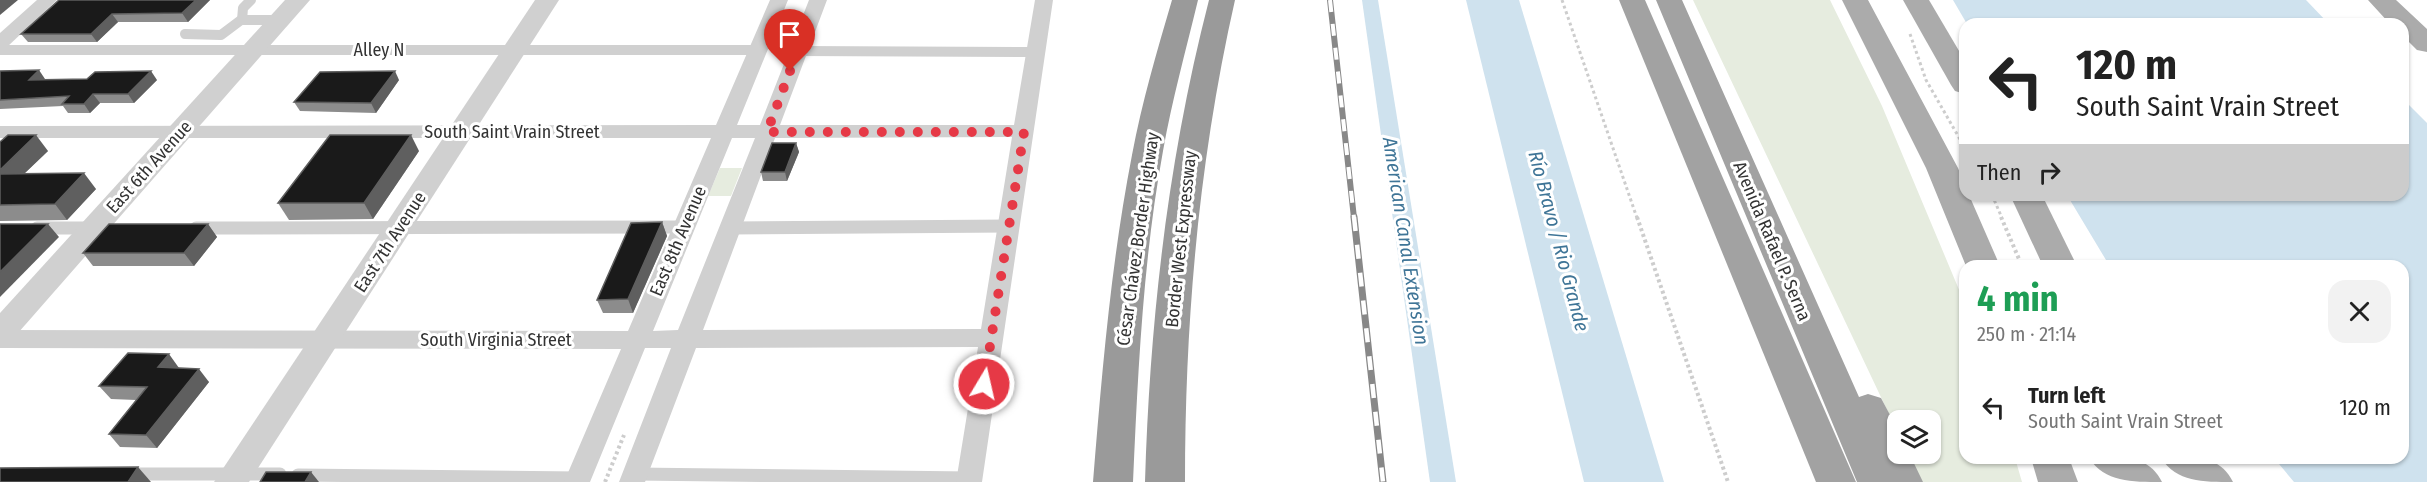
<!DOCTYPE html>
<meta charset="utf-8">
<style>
:root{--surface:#fff;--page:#f2f2f2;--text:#222;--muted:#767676}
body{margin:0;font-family:"Fira Sans Condensed",sans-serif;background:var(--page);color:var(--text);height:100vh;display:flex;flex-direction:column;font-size:22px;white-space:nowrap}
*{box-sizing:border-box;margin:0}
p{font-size:20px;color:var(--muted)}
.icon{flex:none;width:33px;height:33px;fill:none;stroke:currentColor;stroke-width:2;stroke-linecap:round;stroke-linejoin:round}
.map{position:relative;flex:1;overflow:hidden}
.drawer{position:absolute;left:1959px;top:260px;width:450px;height:204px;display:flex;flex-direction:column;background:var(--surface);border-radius:18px;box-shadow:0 2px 4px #0004}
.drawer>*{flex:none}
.banner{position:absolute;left:1959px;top:18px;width:450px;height:183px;border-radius:18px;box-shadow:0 2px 4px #0004;background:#fff;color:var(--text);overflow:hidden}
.fabs{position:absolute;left:1887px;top:410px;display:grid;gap:12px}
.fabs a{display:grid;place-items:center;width:54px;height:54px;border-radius:12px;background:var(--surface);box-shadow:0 2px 4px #0004;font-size:30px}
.pin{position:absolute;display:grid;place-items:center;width:51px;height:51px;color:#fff;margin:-62px -26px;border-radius:50% 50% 50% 0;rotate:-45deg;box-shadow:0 0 6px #0007}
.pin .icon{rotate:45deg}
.me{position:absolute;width:66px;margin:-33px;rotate:9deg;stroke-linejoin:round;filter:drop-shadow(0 0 4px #0008)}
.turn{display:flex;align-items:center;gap:21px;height:126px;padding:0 18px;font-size:27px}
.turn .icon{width:78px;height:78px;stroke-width:2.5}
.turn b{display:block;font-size:42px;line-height:51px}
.then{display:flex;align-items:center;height:57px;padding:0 18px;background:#0003;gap:12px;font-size:22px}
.round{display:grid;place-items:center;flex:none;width:63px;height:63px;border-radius:18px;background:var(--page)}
.summary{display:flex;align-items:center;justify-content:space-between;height:102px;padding:0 18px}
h1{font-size:36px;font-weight:700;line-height:45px;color:#1e9e55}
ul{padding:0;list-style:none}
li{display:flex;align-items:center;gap:18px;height:90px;padding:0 18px}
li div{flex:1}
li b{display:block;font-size:22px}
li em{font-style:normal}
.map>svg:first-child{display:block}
.green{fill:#e6ecdf}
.water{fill:#cfe2ee}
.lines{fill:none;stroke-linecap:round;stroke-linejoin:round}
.canal{fill:#cfe2ee;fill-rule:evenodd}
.path-far1{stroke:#cdcdcd;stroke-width:3;stroke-dasharray:3 3;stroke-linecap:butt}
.path{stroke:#cdcdcd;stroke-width:4;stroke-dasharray:3 3;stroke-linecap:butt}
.service-far1{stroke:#d0d0d0;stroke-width:10}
.service{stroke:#d0d0d0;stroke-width:13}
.minor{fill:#d0d0d0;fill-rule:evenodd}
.tertiary{fill:#d0d0d0;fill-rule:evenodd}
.primary{fill:#ababab;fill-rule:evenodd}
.trunk{fill:#a2a2a2;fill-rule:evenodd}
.motorway{fill:#9a9a9a;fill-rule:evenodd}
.rail-far1-casing{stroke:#888;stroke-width:6}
.rail-casing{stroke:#888;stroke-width:7}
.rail-far1{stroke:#fff;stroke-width:4;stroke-dasharray:12;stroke-linecap:butt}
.rail{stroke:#fff;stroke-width:4.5;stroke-dasharray:14;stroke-linecap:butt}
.wall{fill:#8c8c8c}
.shaded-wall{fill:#5f5f5f}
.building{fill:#1a1a1a;stroke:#5f5f5f;stroke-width:1.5}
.route{stroke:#e63946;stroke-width:10;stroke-dasharray:0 18}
.labels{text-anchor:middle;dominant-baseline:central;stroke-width:6;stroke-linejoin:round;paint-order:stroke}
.street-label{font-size:18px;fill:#333;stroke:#fff}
.water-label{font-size:20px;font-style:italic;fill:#3f7597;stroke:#fff}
</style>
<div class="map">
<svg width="2427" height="482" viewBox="0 0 2427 482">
<rect width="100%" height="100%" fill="#fff"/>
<g class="green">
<path d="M1693,0H1830L1882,106L1965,304V458H2015L2022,482H1922L1908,453H1930V420H1898L1897,431Z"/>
<path d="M720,168H742L731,196H708Z"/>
</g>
<g class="water">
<path d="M1466,0H1519L1664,482H1584Z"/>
<path d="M1953,0H2306L2329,24H1967Z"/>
<path d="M2403,99L2427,123V482H2294L2274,458H2403V266L2109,265L2067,195H2403Z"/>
</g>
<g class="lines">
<path class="canal" d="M1362,0H1378L1456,482H1430Z"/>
<g class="path-far1">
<path d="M1562,0L1637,218"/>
<path d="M1910,34L1926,80L1965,148"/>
<path d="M1992,195L2002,218"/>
</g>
<g class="path">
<path d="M1637,217L1728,482"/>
<path d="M2001,217L2022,266"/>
<path d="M605,482L624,435"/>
</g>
<g class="service-far1">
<path d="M242,20L243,8L251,0"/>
<path d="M185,34L221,35L241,20H280"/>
<path d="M0,50H758"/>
<path d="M798,51L1036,52"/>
</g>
<g class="service">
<path d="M37,228H92"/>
<path d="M196,228L683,227"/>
<path d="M731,228L1010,226"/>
<path d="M130,474H280"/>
<path d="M635,474L970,478"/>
<path d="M298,475L579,478"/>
</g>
<g class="minor">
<path d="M37,0H57L7,47L0,49V33Z"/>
<path d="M770,0H788L737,125H760L809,0H827L780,125H1014L1035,0H1053L982,482H956L978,347L696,348L645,482H619L671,348H645L590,482H564L621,349L0,348V330L628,331L711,138H0V126L716,125ZM1012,137L981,329L703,330L775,138ZM732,138H755L678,330L653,331Z"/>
</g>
<g class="tertiary">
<path d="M285,0H310L11,341L0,344V313Z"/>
<path d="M535,0H559L249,482H214Z"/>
</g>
<g class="primary">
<path d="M1842,0H1868L1958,168L1965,185V195H1969L2000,266H1966L1926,168Z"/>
<path d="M1903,0H1929L1965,61V94L1955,91L1951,85Z"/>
<path d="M2368,0H2396L2427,29V52L2417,50L2403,36V24H2390Z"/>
<path d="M2010,195H2042L2077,266H2043Z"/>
<path d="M2031,458H2069L2078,482H2038Z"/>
<path d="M2089,458C2117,455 2147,453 2162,482C2131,482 2105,482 2089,458Z"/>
<path d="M2161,458C2189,455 2218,453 2233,482C2202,482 2177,482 2161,458Z"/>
</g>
<g class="trunk">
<path d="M1619,0H1645L1856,482H1816Z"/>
<path d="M1656,0H1682L1859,397L1868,394L1881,398L1898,430V453H1909L1923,482H1857Z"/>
</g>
<g class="motorway">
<path d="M1172,0H1198C1186,50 1172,100 1163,151C1143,260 1138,371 1133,482H1093C1102,372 1111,263 1132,155C1142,102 1157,51 1172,0Z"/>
<path d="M1209,0H1235C1199,159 1185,319 1185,482H1145C1150,318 1168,159 1209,0Z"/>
</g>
<defs>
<path id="rail-far1" d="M1330,0L1354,218"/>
<path id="rail" d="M1354,217L1383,482"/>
</defs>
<use href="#rail-far1" class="rail-far1-casing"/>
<use href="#rail" class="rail-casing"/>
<use href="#rail-far1" class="rail-far1"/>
<use href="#rail" class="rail"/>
</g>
<g class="wall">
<path d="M59,0H210L188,22H118L97,42H28L21,34Z"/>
<path d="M0,71L45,79L44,80H157L134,103H100L90,113H68L63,106L0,109Z"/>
<path d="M399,80L376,113L300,111L294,102Z"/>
<path d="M0,142L48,151L24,174L96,189L67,220L0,221Z"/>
<path d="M796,143L799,152L787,181H763L761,172Z"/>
<path d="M419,151L373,219L289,220L278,203Z"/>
<path d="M662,222L667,236L633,313H603L597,300Z"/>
<path d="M208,224L217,237L194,266H93L83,253Z"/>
<path d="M179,368L209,382L157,448L120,447L109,434L136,400L111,399L99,386Z"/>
</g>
<g class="shaded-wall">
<path d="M0,0H18L0,15Z"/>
<path d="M196,0H210L188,22L182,13Z"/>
<path d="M112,14L118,22L97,42L91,34Z"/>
<path d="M39,70L45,79L35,88L29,80Z"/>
<path d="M151,71L157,80L134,103L128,94Z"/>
<path d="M395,71L399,80L376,113L371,103Z"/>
<path d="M93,94L100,103L90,113L84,104Z"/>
<path d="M36,135L48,151L8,189L0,179V170Z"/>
<path d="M411,135L419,151L373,219L364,203Z"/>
<path d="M796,143L799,152L787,181L785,172Z"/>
<path d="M84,173L96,189L67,220L55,204Z"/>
<path d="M662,222L667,236L633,313L628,299Z"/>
<path d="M48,224L59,237L0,297V272Z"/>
<path d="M208,224L217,237L194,266L184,253Z"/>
<path d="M169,354L179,368L158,367Z"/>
<path d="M199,369L209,382L157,448L146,435Z"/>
<path d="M138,467L151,482H128Z"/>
<path d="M311,472L319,482H305Z"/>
</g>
<g class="building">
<path d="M59,0H196L182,13L112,14L91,34H21Z"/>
<path d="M39,70L29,80L87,79L95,72L151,71L128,94H93L84,104H62L69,96L0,100V71Z"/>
<path d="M395,71L371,103L294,102L320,72Z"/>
<path d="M8,135H36L0,170V142Z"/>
<path d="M330,135H411L364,203H278Z"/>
<path d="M772,143H796L785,172H761Z"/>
<path d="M84,173L55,204L0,205V174Z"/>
<path d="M662,222L628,299L597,300L631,223Z"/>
<path d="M0,224H48L0,272Z"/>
<path d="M109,224H208L184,253H83Z"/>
<path d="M128,353L169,354L158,367L199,369L146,435L109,434L147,387L99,386Z"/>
<path d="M138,467L128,482H0V468Z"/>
<path d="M266,472H311L305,482H260Z"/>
</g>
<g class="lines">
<path class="route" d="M790,71L767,132H1024L984,384"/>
</g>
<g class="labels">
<g class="street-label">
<text x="379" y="50">Alley N</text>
<text x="512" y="132">South Saint Vrain Street</text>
<text transform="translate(149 167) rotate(-48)">East 6th Avenue</text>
<text transform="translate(1138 239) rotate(-82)">César Chávez Border Highway</text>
<text transform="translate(1181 239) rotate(-84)">Border West Expressway</text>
<text transform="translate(678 241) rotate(-67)">East 8th Avenue</text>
<text transform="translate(1772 241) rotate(67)">Avenida Rafael P. Serna</text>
<text transform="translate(390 242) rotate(-57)">East 7th Avenue</text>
<text x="496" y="340">South Virginia Street</text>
</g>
<g class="water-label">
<text transform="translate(1406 241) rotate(81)">American Canal Extension</text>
<text transform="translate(1559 241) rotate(75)">Río Bravo / Rio Grande</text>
</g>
</g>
</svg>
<div class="fabs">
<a><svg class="icon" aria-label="layers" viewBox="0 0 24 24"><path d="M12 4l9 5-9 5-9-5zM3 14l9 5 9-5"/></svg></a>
</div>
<div class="pin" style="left:790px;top:71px;background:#d93025"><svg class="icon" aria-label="arrive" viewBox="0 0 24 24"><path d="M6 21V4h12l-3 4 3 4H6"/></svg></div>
<svg class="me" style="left:984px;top:384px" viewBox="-20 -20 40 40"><circle r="17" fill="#e63946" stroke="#fff" stroke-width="3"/><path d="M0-11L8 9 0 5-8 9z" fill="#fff"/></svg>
<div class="banner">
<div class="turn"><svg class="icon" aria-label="left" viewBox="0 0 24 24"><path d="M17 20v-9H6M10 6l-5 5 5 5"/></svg><div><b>120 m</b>South Saint Vrain Street</div></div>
<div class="then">Then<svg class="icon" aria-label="right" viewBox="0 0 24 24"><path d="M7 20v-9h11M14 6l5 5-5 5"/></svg></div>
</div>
<section class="drawer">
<div class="summary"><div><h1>4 min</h1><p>250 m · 21:14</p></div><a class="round"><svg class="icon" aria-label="close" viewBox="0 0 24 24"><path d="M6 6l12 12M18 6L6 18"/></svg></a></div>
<ul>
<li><svg class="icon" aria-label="left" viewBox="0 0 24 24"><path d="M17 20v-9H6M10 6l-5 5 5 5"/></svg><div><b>Turn left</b><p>South Saint Vrain Street</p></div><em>120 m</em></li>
</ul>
</section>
</div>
